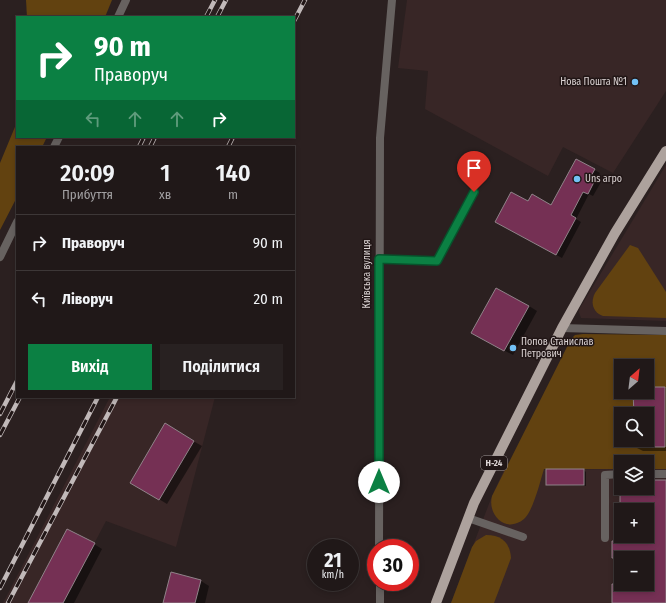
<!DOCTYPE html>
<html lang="uk">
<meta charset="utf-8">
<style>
:root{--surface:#201818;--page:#282121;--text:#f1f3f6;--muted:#a2a0a2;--line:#3d3737;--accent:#0b8043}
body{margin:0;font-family:"Fira Sans Condensed",sans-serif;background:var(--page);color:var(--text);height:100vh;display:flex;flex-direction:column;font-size:15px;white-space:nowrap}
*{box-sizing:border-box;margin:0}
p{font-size:13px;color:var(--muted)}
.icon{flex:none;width:22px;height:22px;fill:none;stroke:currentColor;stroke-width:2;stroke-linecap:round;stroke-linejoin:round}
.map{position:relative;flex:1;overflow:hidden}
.side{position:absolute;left:16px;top:146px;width:279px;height:252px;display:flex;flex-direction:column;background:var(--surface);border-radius:0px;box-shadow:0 2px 6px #0003,0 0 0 1px var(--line)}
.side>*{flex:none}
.banner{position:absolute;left:16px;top:16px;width:279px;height:122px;border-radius:0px;box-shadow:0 2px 6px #0003,0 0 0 1px var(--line);background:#0b8043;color:#fff;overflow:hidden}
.needle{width:26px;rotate:28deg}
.tools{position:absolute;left:614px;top:359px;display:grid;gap:8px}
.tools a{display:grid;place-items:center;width:40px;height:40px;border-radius:0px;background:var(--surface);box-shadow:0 2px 6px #0003,0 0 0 1px var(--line);font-size:20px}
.speed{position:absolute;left:307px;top:539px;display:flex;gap:8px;font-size:20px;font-weight:700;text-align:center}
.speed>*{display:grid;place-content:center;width:52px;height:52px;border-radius:50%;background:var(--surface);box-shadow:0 2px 6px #0003,0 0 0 1px var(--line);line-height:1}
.speed small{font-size:10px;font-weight:400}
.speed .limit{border:6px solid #d22;background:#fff;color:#111}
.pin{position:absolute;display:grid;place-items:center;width:34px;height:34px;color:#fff;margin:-41px -17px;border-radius:50% 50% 50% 0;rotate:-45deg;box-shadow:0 0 4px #0007}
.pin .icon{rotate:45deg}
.me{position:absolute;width:44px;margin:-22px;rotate:0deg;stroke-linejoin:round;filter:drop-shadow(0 0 3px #0008)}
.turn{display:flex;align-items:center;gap:14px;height:84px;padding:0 12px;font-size:18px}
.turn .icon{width:52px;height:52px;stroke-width:2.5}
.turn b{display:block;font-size:28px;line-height:34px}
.lanes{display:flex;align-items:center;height:38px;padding:0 12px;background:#0003;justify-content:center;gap:20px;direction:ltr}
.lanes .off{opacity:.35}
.eta{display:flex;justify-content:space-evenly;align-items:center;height:68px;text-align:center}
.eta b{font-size:24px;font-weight:600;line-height:28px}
.button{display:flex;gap:8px;margin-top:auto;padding:8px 12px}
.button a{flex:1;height:46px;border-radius:0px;background:var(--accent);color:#fff;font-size:16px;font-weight:600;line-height:46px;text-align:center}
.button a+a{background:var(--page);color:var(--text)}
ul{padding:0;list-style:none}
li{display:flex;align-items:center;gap:12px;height:56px;padding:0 12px;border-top:1px solid var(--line)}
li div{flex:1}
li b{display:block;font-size:15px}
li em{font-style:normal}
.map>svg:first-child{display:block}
.built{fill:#382626;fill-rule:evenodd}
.green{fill:#624210;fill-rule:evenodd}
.shadow{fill:#0007;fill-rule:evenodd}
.building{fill:#753054;stroke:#908389}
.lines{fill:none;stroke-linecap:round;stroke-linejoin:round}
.lane{stroke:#676260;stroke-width:8}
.street{stroke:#676260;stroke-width:8}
.primary{stroke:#ada29d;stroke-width:10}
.rail-casing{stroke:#c1b9b9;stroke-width:4.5}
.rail{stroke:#211616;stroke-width:3;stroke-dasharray:9;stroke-linecap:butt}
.route-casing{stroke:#07532c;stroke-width:10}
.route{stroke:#0b8043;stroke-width:7}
.poi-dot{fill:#72c1f5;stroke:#211616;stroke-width:1.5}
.labels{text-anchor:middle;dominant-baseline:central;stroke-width:3;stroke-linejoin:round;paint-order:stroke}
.shield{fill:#211616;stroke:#a39a9a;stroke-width:1}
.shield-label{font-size:9px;font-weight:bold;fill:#dbd3d3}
.poi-label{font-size:10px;fill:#dbd3d3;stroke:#211616;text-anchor:start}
.street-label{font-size:10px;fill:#dbd3d3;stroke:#211616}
</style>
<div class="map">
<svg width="666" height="603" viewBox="0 0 666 603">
<rect width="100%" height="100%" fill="#2b2020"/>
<g class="built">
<path d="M407,0H666V91L613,173L563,147L548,176L425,109L428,71L398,68Z"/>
<path d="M666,165V321L581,318L579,312L580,308Z"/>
<path d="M110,397H215L176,547L106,521L63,603H3Z"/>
<path d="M621,469V488H647V469H666V603H451L492,496L504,470ZM621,510H647V536H621ZM621,558H647V584H621Z"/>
</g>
<g class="green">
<path d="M26,0H112L105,17H27Z"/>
<path d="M17,122V137H47L42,147H17V197L0,230V163Z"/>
<path d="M630,245L638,248L666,292V318L603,316C593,312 590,303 595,293Z"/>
<path d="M583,334L666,335V469H647V462H621V469H544C540,482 533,511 524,519C506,534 487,515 492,496L571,339L575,335ZM621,366H647V392H621ZM621,414H647V440H621Z"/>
<path d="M486,535C502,535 510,543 511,558L494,603H451L472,547L476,541Z"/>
</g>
<g class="shadow">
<path d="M576,160L600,173L596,180L601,182L593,196L589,194L576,219L581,222L562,258L496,222L528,202L552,206Z"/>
<path d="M529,306L537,311L513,355L481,338Z"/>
<path d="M647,388H666V451H643L635,447V440H647V414H635L634,392H647Z"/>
<path d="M165,425L202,446L167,504L131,482Z"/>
<path d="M584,470L586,472V486L547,485Z"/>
<path d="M647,480H666V603H613V542H621V536H647V510H621V488H647ZM621,558H647V584H621Z"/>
<path d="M94,544L102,549L74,603H29Z"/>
<path d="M172,573L201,581L209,586L205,603H164Z"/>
</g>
<g class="building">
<path d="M576,159L595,169L591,176L596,178L588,194L583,192L571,215L576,218L556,255L495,222L511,192L528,201L532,194L551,205Z"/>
<path d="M496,288L529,306L504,351L471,333Z"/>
<path d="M647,387H665V447H647V414H634L633,392H647Z"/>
<path d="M165,423L194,441L159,500L130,483Z"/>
<rect x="546" y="469" width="38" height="16"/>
<path d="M647,480H666V603H612V584H647V558H612V541H620V536H647V510H620V488H647Z"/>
<path d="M67,529L95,543L63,603H28Z"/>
<path d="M171,572L201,580L195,603H163Z"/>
</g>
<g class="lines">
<g class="lane">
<path d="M379,259L437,261L474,192"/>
<path d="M647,474H666"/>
<path d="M468,518L523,537"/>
<path d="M605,538V475L621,474"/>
</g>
<g class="street">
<path d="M118,17L126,0"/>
<path d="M54,147L59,137"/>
<path d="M0,257L17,222"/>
<path d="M562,328L666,331"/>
<path d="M379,548L380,138L392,0"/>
<path d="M380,582V603"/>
</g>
<path class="primary" d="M436,603L474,503L562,328L615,233L666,151"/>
<defs>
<g id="rail">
<path d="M206,17L215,0"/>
<path d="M217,17L226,0"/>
<path d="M294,21L305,0"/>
<path d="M139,147L144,137"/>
<path d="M150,147L155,137"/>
<path d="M228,147L233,137"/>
<path d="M0,414L17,381"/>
<path d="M0,435L20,397"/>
<path d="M0,588L98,397"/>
<path d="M8,603L117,397"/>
</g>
</defs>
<use href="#rail" class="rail-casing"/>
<use href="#rail" class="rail"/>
</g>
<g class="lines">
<defs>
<path id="route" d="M379,482V259L437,261L474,192"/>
</defs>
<use href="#route" class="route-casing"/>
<use href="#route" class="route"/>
</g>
<g class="poi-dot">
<circle cx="635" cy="82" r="4"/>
<circle cx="577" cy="179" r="4"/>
<circle cx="513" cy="348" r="4"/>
</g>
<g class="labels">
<rect class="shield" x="481" y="456" width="26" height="14" rx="3"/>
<g class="shield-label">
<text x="494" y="463">Н-24</text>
</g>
<g class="poi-label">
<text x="627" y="82" text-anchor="end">Нова Пошта №1</text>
<text x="585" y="179">Uns агро</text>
<text x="521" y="342">Попов Станислав<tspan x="521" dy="12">Петрович</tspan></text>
</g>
<g class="street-label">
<text transform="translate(367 274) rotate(-90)">Київська вулиця</text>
</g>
</g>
</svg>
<div class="tools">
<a><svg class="needle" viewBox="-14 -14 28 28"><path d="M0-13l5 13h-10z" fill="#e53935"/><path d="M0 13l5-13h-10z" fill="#a2a0a2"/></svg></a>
<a><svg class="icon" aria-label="search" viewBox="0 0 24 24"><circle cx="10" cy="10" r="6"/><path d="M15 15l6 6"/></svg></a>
<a><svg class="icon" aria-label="layers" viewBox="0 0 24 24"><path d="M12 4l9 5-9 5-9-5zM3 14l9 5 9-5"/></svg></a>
<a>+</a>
<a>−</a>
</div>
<div class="speed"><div>21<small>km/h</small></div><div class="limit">30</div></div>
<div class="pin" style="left:474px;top:192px;background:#d93025"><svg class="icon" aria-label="arrive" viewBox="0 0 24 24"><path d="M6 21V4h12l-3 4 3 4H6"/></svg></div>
<svg class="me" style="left:379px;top:482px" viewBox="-20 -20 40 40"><circle r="19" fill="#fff"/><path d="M0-13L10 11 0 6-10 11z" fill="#0b8043"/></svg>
<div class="banner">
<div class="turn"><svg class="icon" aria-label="right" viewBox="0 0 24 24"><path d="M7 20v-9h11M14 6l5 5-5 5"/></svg><div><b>90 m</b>Праворуч</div></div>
<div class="lanes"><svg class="icon off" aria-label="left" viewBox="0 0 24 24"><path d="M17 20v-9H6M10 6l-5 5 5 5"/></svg><svg class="icon off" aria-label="ahead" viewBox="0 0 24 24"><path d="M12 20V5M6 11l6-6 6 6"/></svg><svg class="icon off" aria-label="ahead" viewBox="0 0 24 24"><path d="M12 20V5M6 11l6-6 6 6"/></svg><svg class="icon" aria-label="right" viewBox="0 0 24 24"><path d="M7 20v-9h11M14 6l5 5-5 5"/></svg></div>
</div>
<section class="side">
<div class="eta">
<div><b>20:09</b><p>Прибуття</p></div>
<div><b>1</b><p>хв</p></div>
<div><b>140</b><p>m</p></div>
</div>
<ul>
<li><svg class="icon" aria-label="right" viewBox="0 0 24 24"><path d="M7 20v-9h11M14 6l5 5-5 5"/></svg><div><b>Праворуч</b></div><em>90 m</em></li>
<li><svg class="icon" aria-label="left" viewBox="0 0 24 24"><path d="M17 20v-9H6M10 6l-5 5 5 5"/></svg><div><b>Ліворуч</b></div><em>20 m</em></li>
</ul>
<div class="button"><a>Вихід</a><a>Поділитися</a></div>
</section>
</div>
